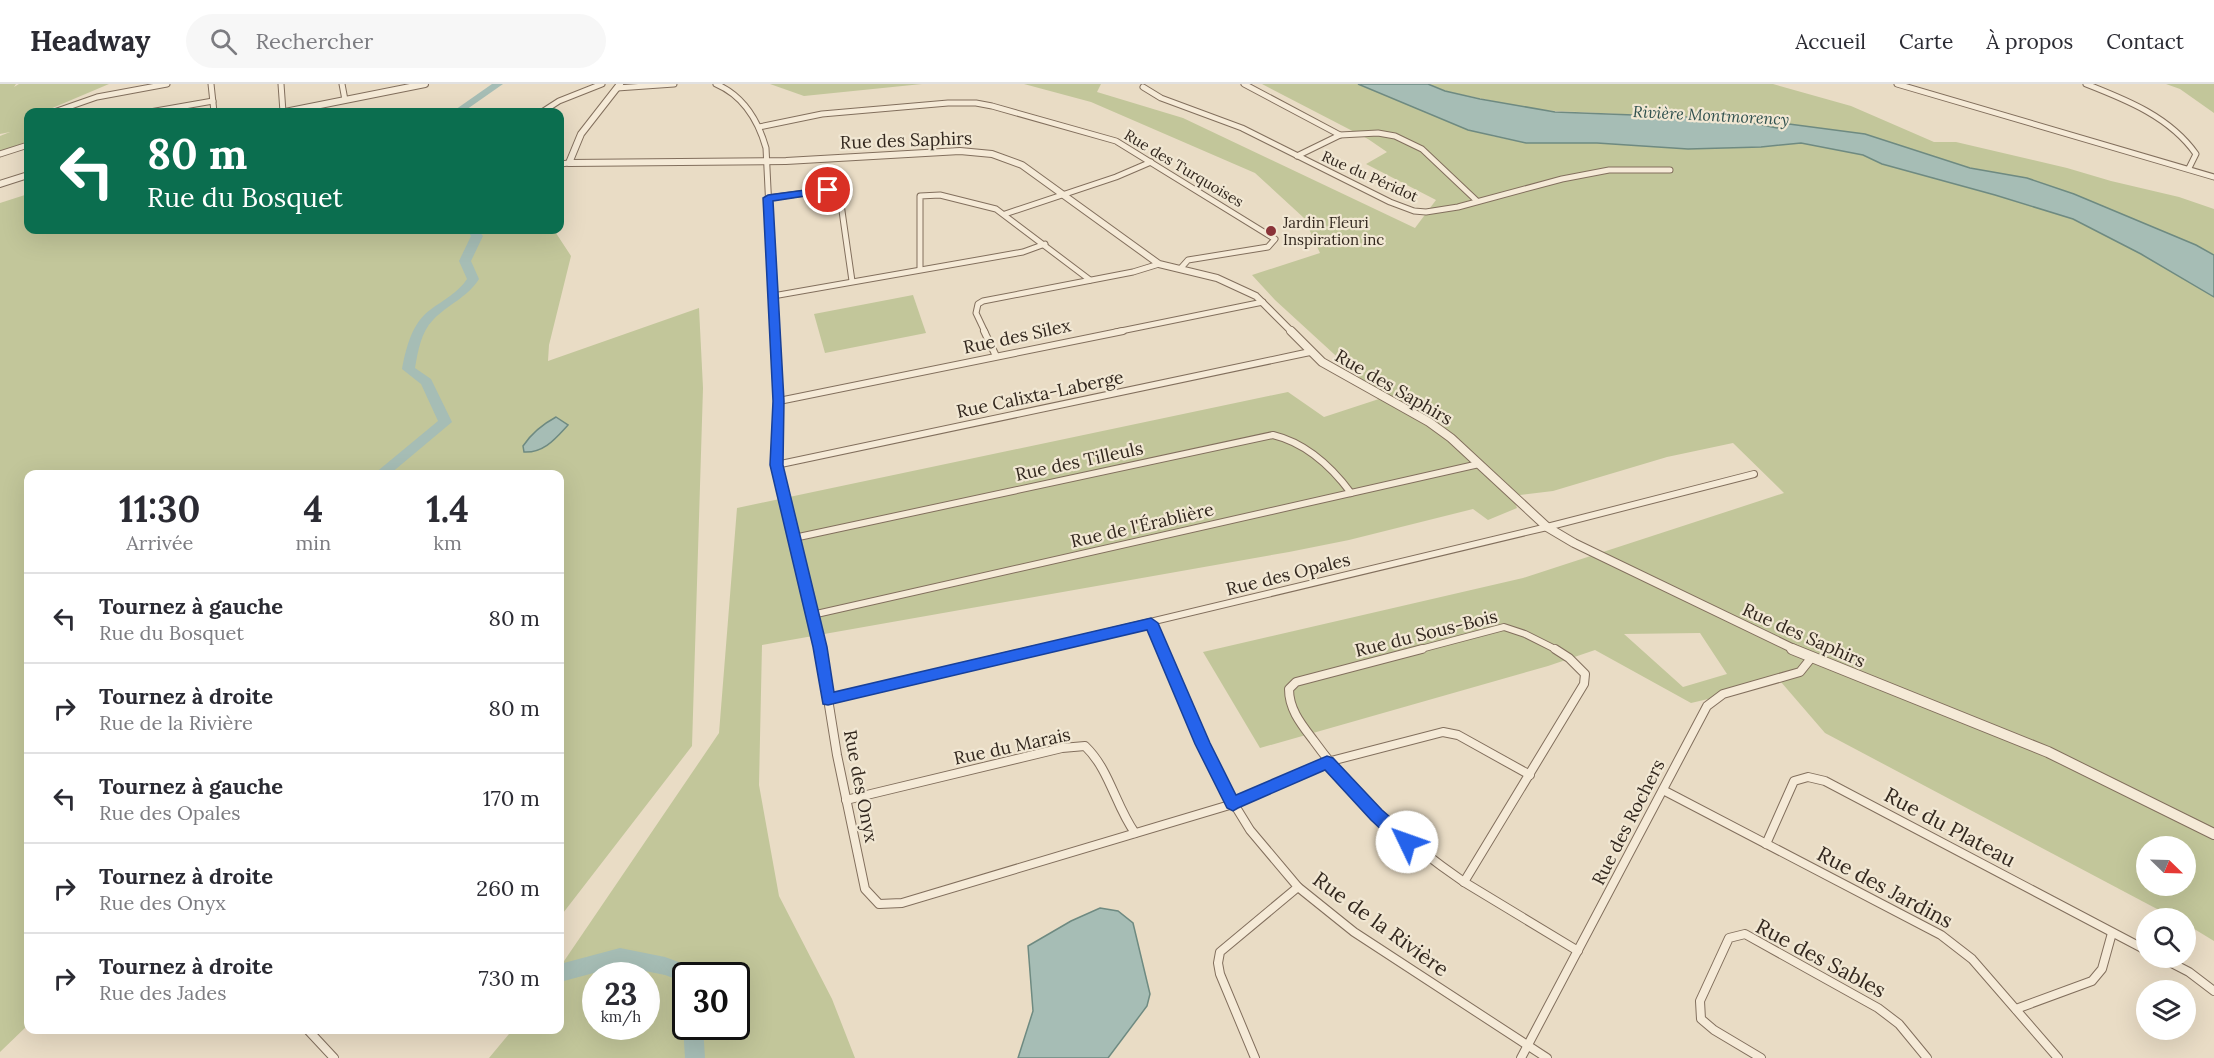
<!DOCTYPE html>
<html lang="fr">
<meta charset="utf-8">
<style>
:root{--surface:#fff;--page:#f7f7f7;--text:#2b2b33;--muted:#7c7c81;--line:#e1e1e2}
body{margin:0;font-family:Lora,serif;background:var(--page);color:var(--text);height:100vh;display:flex;flex-direction:column;font-size:22px;white-space:nowrap}
*{box-sizing:border-box;margin:0}
p{font-size:20px;color:var(--muted)}
.icon{flex:none;width:33px;height:33px;fill:none;stroke:currentColor;stroke-width:2;stroke-linecap:round;stroke-linejoin:round}
.map{position:relative;flex:1;overflow:hidden}
.sheet{position:absolute;left:24px;top:386px;width:540px;height:564px;display:flex;flex-direction:column;background:var(--surface);border-radius:12px;box-shadow:0 6px 24px #0002}
.sheet>*{flex:none}
.top-card{position:absolute;left:24px;top:24px;width:540px;height:126px;border-radius:12px;box-shadow:0 6px 24px #0002;background:#0b6e4f;color:#fff;overflow:hidden}
.needle{width:39px;rotate:113deg}
.controls{position:absolute;left:2136px;top:752px;display:grid;gap:12px}
.controls a{display:grid;place-items:center;width:60px;height:60px;border-radius:50%;background:var(--surface);box-shadow:0 6px 24px #0002;font-size:30px}
.speed{position:absolute;left:582px;top:878px;display:flex;gap:12px;font-size:30px;font-weight:700;text-align:center}
.speed>*{display:grid;place-content:center;width:78px;height:78px;border-radius:50%;background:var(--surface);box-shadow:0 6px 24px #0002;line-height:1}
.speed small{font-size:15px;font-weight:400}
.speed .limit{border:3px solid #111;border-radius:9px;background:#fff;color:#111}
.pin{position:absolute;display:grid;place-items:center;width:51px;height:51px;color:#fff;margin:-26px;border:3px solid #fff;border-radius:50%;box-shadow:0 2px 6px #0007}
.me{position:absolute;width:66px;margin:-33px;rotate:312deg;stroke-linejoin:round;filter:drop-shadow(0 0 4px #0008)}
.turn{display:flex;align-items:center;gap:21px;height:126px;padding:0 24px;font-size:27px}
.turn .icon{width:78px;height:78px;stroke-width:2.5}
.turn b{display:block;font-size:42px;line-height:51px}
.eta{display:flex;justify-content:space-evenly;align-items:center;height:102px;text-align:center}
.eta b{font-size:36px;font-weight:800;line-height:42px}
ul{padding:0;list-style:none}
li{display:flex;align-items:center;gap:18px;height:90px;padding:0 24px;border-top:2px solid var(--line)}
li div{flex:1}
li b{display:block;font-size:22px}
li em{font-style:normal}
header{display:flex;align-items:center;gap:36px;box-sizing:border-box;height:84px;padding:0 30px;background:var(--surface);border-bottom:2px solid var(--line)}
header strong{font-size:28px}
nav{display:flex;gap:33px;margin-inline-start:auto;font-size:21px}
.search{width:420px;height:54px;background:var(--page);display:flex;align-items:center;gap:15px;box-sizing:border-box;padding:0 21px;border-radius:33px;color:var(--muted);font-size:22px}
.map>svg:first-child{display:block}
.green{fill:#c2c69a;fill-rule:evenodd}
.water{fill:#a6bdb5;stroke:#6e8a81;stroke-width:1.5}
.lines{fill:none;stroke-linecap:round;stroke-linejoin:round}
.river{fill:#a6bdb5;fill-rule:evenodd}
.minor-far2-casing{stroke:#826f5d;stroke-width:7}
.minor-far1-casing{stroke:#826f5d;stroke-width:8}
.minor-casing{stroke:#826f5d;stroke-width:10}
.tertiary-far2-casing{stroke:#826f5d;stroke-width:8}
.tertiary-far1-casing{stroke:#826f5d;stroke-width:10}
.tertiary-casing{stroke:#826f5d;stroke-width:12}
.minor-far2{stroke:#f5ead7;stroke-width:5}
.minor-far1{stroke:#f5ead7;stroke-width:6}
.minor{stroke:#f5ead7;stroke-width:8}
.tertiary-far2{stroke:#f5ead7;stroke-width:6}
.tertiary-far1{stroke:#f5ead7;stroke-width:8}
.tertiary{stroke:#f5ead7;stroke-width:10}
.route{fill:#2563eb;stroke:#184099;stroke-width:1.5}
.poi-dot{fill:#8a3338;stroke:#f1e7d3;stroke-width:2}
.labels{text-anchor:middle;dominant-baseline:central;stroke-width:4.5;stroke-linejoin:round;paint-order:stroke}
.far-street-label{font-size:15px;fill:#33281f;stroke:#f1e7d3}
.far-poi-label{font-size:15px;fill:#33281f;stroke:#f1e7d3;text-anchor:start}
.far-water-label{font-size:16px;font-style:italic;fill:#30514e;stroke:#f1e7d3}
.street-label{font-size:18px;fill:#33281f;stroke:#f1e7d3}
.near-street-label{font-size:21px;fill:#33281f;stroke:#f1e7d3}
</style>
<header>
<strong>Headway</strong>
<div class="search"><svg class="icon" aria-label="search" viewBox="0 0 24 24"><circle cx="10" cy="10" r="6"/><path d="M15 15l6 6"/></svg>Rechercher</div>
<nav><a>Accueil</a><a>Carte</a><a>À propos</a><a>Contact</a></nav>
</header>
<div class="map">
<svg width="2214" height="974" viewBox="0 0 2214 974">
<rect width="100%" height="100%" fill="#e9dcc5"/>
<g class="green">
<path d="M0,0H16L14,3L19,0H109L43,28H28V63L0,71V52L10,48L0,50Z"/>
<path d="M770,0H922L804,12Z"/>
<path d="M1024,0H1101L1097,8L1183,34L1415,144L1436,116L1366,80L1387,68L1368,55L1262,0H1358L1492,52L1526,59H1597L1688,65L1761,63L1801,59L1863,71L1882,80L1995,111L2073,135L2141,170L2214,213V857L2186,840V834H2174L1825,649L1781,598L1691,619L1595,566L1548,582L1260,664L1203,568L1523,494L1784,409L1733,359L1667,373L1553,407L1512,412L1517,424L1488,436L1473,425L1349,456L1289,468L762,561L759,701L779,812L832,915L855,974H489L513,945H560V883L719,649L737,424L1288,308L1324,333L1382,314L1275,216L1252,191L1320,169L1304,134L1255,89L1091,18ZM1700,549L1727,590L1683,603L1624,550ZM2146,762H2186V801H2146ZM596,891H646V942H596ZM686,891H736V942H686Z"/>
<path d="M1428,0H1773L1851,22L1934,58H1956L2067,84L2111,97L2179,113L2214,125V171L2196,161L2027,94L1970,84L1865,50L1785,40L1777,44L1747,38L1727,39L1686,33L1535,26L1445,7Z"/>
<path d="M2166,0H2214V29L2180,5Z"/>
<path d="M28,110V146H554L571,172L549,261L548,277L699,224L703,304L692,662L560,833V390H28V941L0,968V119Z"/>
<path d="M913,211L926,249L825,269L814,230Z"/>
</g>
<g class="water">
<path d="M1358,0H1428L1445,7L1480,15L1555,28L1686,33L1727,39L1747,38L1777,44L1789,40L1865,50L1970,84L2027,94L2074,110L2196,161L2214,171V213L2141,170L2073,135L1995,111L1882,80L1863,71L1801,59L1761,63L1688,65L1597,59H1526L1468,46Z"/>
<path d="M556,333L568,341C555,355 544,369 524,368L523,362C531,350 543,340 556,333Z"/>
<path d="M1100,824L1118,827L1133,839L1150,910L1147,922L1108,974H1018L1033,927L1028,862L1071,837Z"/>
</g>
<g class="lines">
<g class="river">
<path d="M492,0H503L463,28H452Z"/>
<path d="M467,146H478L483,152L471,177L479,195C467,214 448,220 433,236C421,248 418,267 415,284L431,295L452,338L390,390H374L438,337L421,300L402,285C406,264 412,239 430,226C443,216 458,209 467,195L459,177L471,152Z"/>
<path d="M620,864L665,873L695,884L698,891H686V899L665,891L620,882L560,898V880Z"/>
<path d="M686,936V942H703L705,974H685L683,942Z"/>
</g>
<defs>
<g id="minor-far2">
<path d="M211,0L214,28"/>
<path d="M281,0L283,28"/>
<path d="M342,0L345,16"/>
<path d="M716,0C744,12 758,36 766,64L775,248"/>
<path d="M1244,0L1340,51"/>
<path d="M1897,0L2214,93"/>
<path d="M2086,0C2127,16 2170,33 2196,70L2189,84"/>
<path d="M1143,3L1161,14L1242,44L1390,118L1414,127L1426,128L1458,123L1562,95L1609,86H1670"/>
<path d="M617,4L674,0"/>
<path d="M54,28L97,13L167,0"/>
<path d="M150,28L213,17"/>
<path d="M542,28L559,17L602,0"/>
<path d="M759,43L822,30L948,19H976L992,22L1116,57L1275,155L1268,163L1188,176L1180,185"/>
<path d="M0,70L28,61"/>
<path d="M1297,72L1340,51L1378,49L1395,52L1422,65L1477,117"/>
<path d="M560,80L569,79"/>
<path d="M768,114L828,106L837,108L840,113L852,197"/>
<path d="M1005,130L1116,93L1151,78"/>
<path d="M920,185V112L940,111L996,125L1090,196"/>
<path d="M773,212L1023,168L1045,160"/>
<path d="M985,248L976,229L978,220L983,217L1133,188L1159,180"/>
<path d="M1116,248L1263,218"/>
</g>
<g id="minor-far1">
<path d="M775,247L779,317L776,381L820,566"/>
<path d="M984,247L996,272"/>
<path d="M779,317L1123,247"/>
<path d="M776,381L1310,268"/>
<path d="M794,454L1273,351C1306,359 1331,382 1351,409"/>
<path d="M812,531L1479,380"/>
<path d="M1151,539L1163,566"/>
<path d="M1033,566L1547,443L1754,390"/>
<path d="M1417,566L1504,543L1525,550L1557,566"/>
</g>
<g id="minor">
<path d="M820,565L837,671L865,805L879,820L902,819L1233,720L1327,678L1443,648L1458,651L1530,691"/>
<path d="M1162,565L1223,702L1250,746L1298,803L1354,848L1547,974"/>
<path d="M1422,565L1296,598L1289,605C1289,626 1302,641 1314,657C1356,715 1406,758 1464,798"/>
<path d="M828,615L1039,565"/>
<path d="M1663,706L1941,851L1972,875L2058,974"/>
<path d="M846,716L1062,664L1085,662C1110,686 1115,721 1135,749"/>
<path d="M1766,760L1794,697L1808,693L1825,697L2146,866"/>
<path d="M1464,798L1578,867"/>
<path d="M1464,798L1584,600L1585,590L1569,574L1555,565"/>
<path d="M2160,873L2189,888L2214,907"/>
<path d="M2016,925L2092,897L2102,885L2112,849"/>
<path d="M307,945L334,974"/>
<path d="M1255,974L1220,890L1218,879L1220,868L1298,803"/>
<path d="M1521,974L1707,622L1723,610L1800,588L1812,573"/>
<path d="M1761,974L1714,946L1701,935L1700,917L1729,854L1745,850L1878,924L1899,940L1927,974"/>
</g>
<g id="tertiary-far2">
<path d="M620,0L581,50L569,79L786,77L960,67L992,70L1022,81L1159,180L1217,194L1256,212L1292,248"/>
<path d="M285,28L425,0"/>
<path d="M0,100L28,91"/>
</g>
<path id="tertiary-far1" d="M1291,247L1322,278L1429,338L1451,354L1547,443L1574,459L1796,566"/>
<path id="tertiary" d="M1792,565L2048,668L2214,750"/>
</defs>
<use href="#minor-far2" class="minor-far2-casing"/>
<use href="#minor-far1" class="minor-far1-casing"/>
<use href="#minor" class="minor-casing"/>
<use href="#tertiary-far2" class="tertiary-far2-casing"/>
<use href="#tertiary-far1" class="tertiary-far1-casing"/>
<use href="#tertiary" class="tertiary-casing"/>
<use href="#minor-far2" class="minor-far2"/>
<use href="#minor-far1" class="minor-far1"/>
<use href="#minor" class="minor"/>
<use href="#tertiary-far2" class="tertiary-far2"/>
<use href="#tertiary-far1" class="tertiary-far1"/>
<use href="#tertiary" class="tertiary"/>
</g>
<path class="route" d="M828,103L831,104V108L773,117L784,317L783,381L827,563L834,608L1151,534L1158,539L1210,659L1236,711L1327,672L1333,674L1382,726L1413,753L1415,758L1413,764L1407,766L1401,764L1371,736L1325,686L1238,724L1233,727L1227,724L1195,660L1147,546L828,621L823,620L813,563L770,381L773,317L763,114L768,111Z"/>
<circle class="poi-dot" cx="1271" cy="147" r="6"/>
<g class="labels">
<g class="far-street-label">
<text transform="translate(1184 84) rotate(31)">Rue des Turquoises</text>
<text transform="translate(1370 92) rotate(24)">Rue du Péridot</text>
</g>
<g class="far-poi-label">
<text x="1283" y="138">Jardin Fleuri<tspan x="1283" dy="17">Inspiration inc</tspan></text>
</g>
<g class="far-water-label">
<text transform="translate(1711 31) rotate(3)">Rivière Montmorency</text>
</g>
<g class="street-label">
<text transform="translate(906 56) rotate(-2)">Rue des Saphirs</text>
<text transform="translate(1017 252) rotate(-12)">Rue des Silex</text>
<text transform="translate(1394 303) rotate(30)">Rue des Saphirs</text>
<text transform="translate(1040 310) rotate(-12)">Rue Calixta-Laberge</text>
<text transform="translate(1079 377) rotate(-12)">Rue des Tilleuls</text>
<text transform="translate(1142 441) rotate(-13)">Rue de l'Érablière</text>
<text transform="translate(1288 490) rotate(-14)">Rue des Opales</text>
<text transform="translate(1426 549) rotate(-14)">Rue du Sous-Bois</text>
<text transform="translate(1804 551) rotate(24)">Rue des Saphirs</text>
<text transform="translate(1012 662) rotate(-12)">Rue du Marais</text>
<text transform="translate(861 702) rotate(79)">Rue des Onyx</text>
<text transform="translate(1628 738) rotate(-63)">Rue des Rochers</text>
</g>
<g class="near-street-label">
<text transform="translate(1950 743) rotate(28)">Rue du Plateau</text>
<text transform="translate(1885 803) rotate(28)">Rue des Jardins</text>
<text transform="translate(1381 840) rotate(36)">Rue de la Rivière</text>
<text transform="translate(1821 874) rotate(28)">Rue des Sables</text>
</g>
</g>
</svg>
<div class="controls">
<a><svg class="needle" viewBox="-14 -14 28 28"><path d="M0-13l5 13h-10z" fill="#e53935"/><path d="M0 13l5-13h-10z" fill="#7c7c81"/></svg></a>
<a><svg class="icon" aria-label="search" viewBox="0 0 24 24"><circle cx="10" cy="10" r="6"/><path d="M15 15l6 6"/></svg></a>
<a><svg class="icon" aria-label="layers" viewBox="0 0 24 24"><path d="M12 4l9 5-9 5-9-5zM3 14l9 5 9-5"/></svg></a>
</div>
<div class="speed"><div>23<small>km/h</small></div><div class="limit">30</div></div>
<div class="pin" style="left:828px;top:106px;background:#d93025"><svg class="icon" aria-label="arrive" viewBox="0 0 24 24"><path d="M6 21V4h12l-3 4 3 4H6"/></svg></div>
<svg class="me" style="left:1407px;top:758px" viewBox="-20 -20 40 40"><circle r="19" fill="#fff"/><path d="M0-13L10 11 0 6-10 11z" fill="#2563eb"/></svg>
<div class="top-card">
<div class="turn"><svg class="icon" aria-label="left" viewBox="0 0 24 24"><path d="M17 20v-9H6M10 6l-5 5 5 5"/></svg><div><b>80 m</b>Rue du Bosquet</div></div>
</div>
<section class="sheet">
<div class="eta">
<div><b>11:30</b><p>Arrivée</p></div>
<div><b>4</b><p>min</p></div>
<div><b>1.4</b><p>km</p></div>
</div>
<ul>
<li><svg class="icon" aria-label="left" viewBox="0 0 24 24"><path d="M17 20v-9H6M10 6l-5 5 5 5"/></svg><div><b>Tournez à gauche</b><p>Rue du Bosquet</p></div><em>80 m</em></li>
<li><svg class="icon" aria-label="right" viewBox="0 0 24 24"><path d="M7 20v-9h11M14 6l5 5-5 5"/></svg><div><b>Tournez à droite</b><p>Rue de la Rivière</p></div><em>80 m</em></li>
<li><svg class="icon" aria-label="left" viewBox="0 0 24 24"><path d="M17 20v-9H6M10 6l-5 5 5 5"/></svg><div><b>Tournez à gauche</b><p>Rue des Opales</p></div><em>170 m</em></li>
<li><svg class="icon" aria-label="right" viewBox="0 0 24 24"><path d="M7 20v-9h11M14 6l5 5-5 5"/></svg><div><b>Tournez à droite</b><p>Rue des Onyx</p></div><em>260 m</em></li>
<li><svg class="icon" aria-label="right" viewBox="0 0 24 24"><path d="M7 20v-9h11M14 6l5 5-5 5"/></svg><div><b>Tournez à droite</b><p>Rue des Jades</p></div><em>730 m</em></li>
</ul>
</section>
</div>
